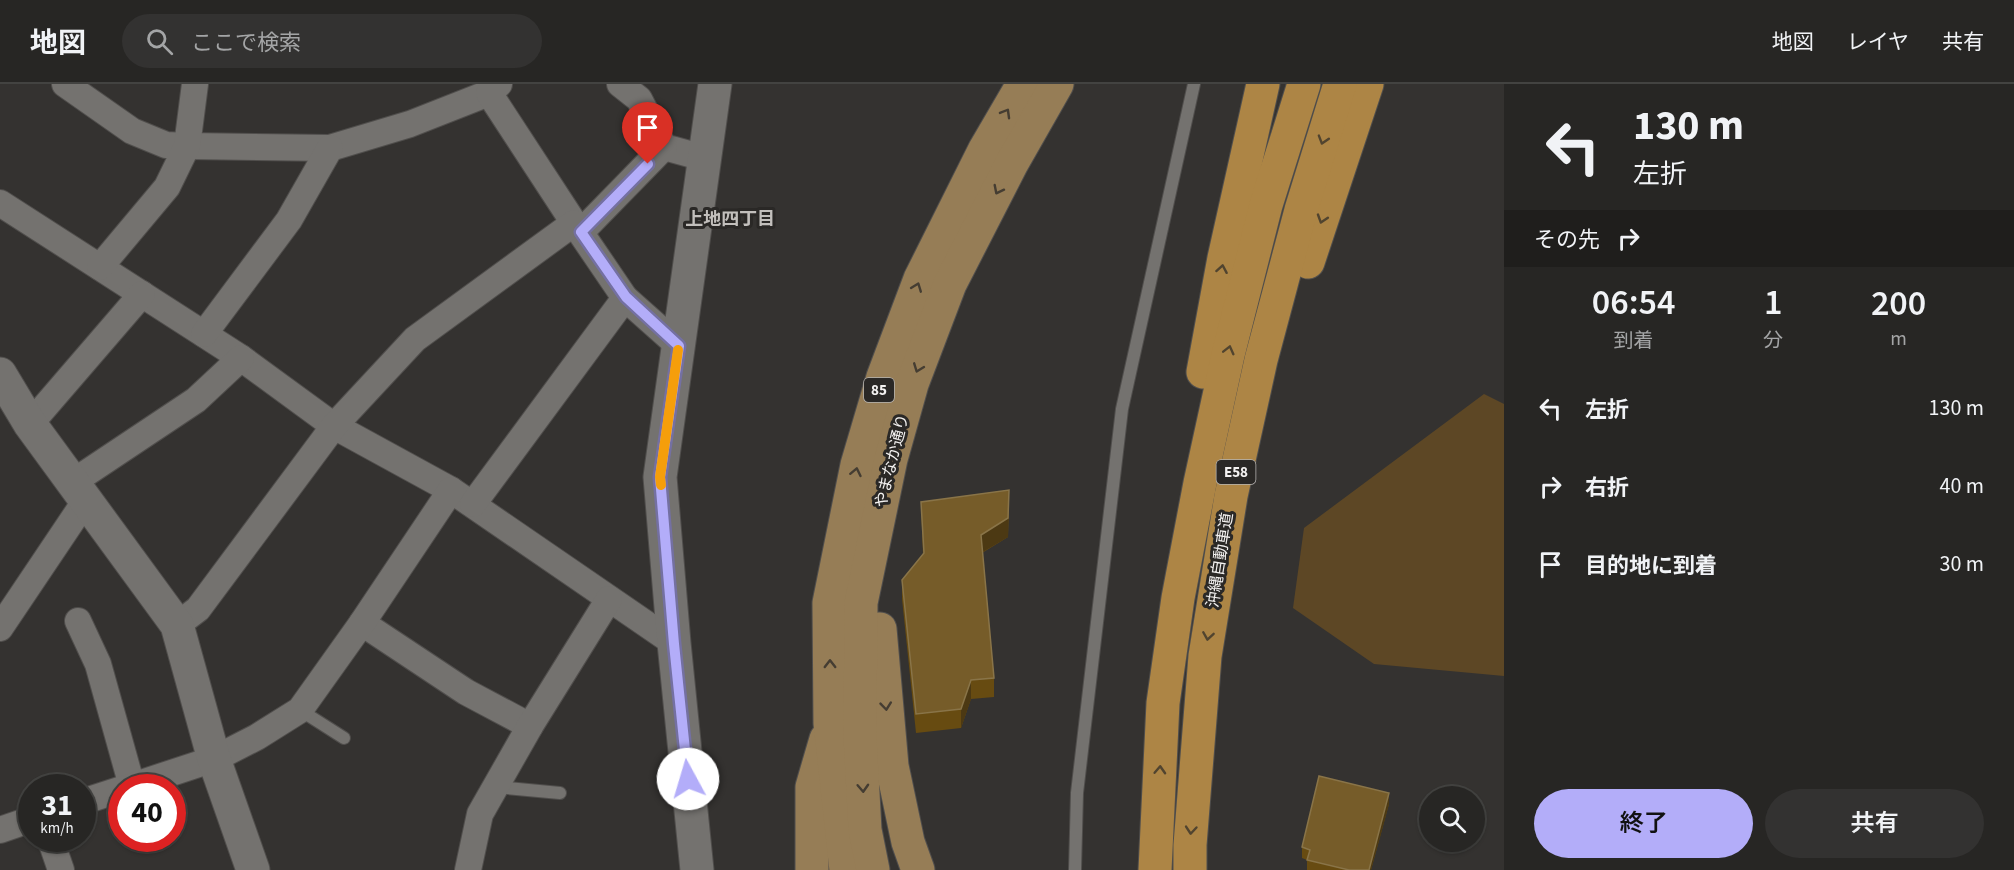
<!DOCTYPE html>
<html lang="ja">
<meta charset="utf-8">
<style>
:root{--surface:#272624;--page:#333231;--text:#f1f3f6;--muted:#a4a5a6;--line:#434341;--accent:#b3adf9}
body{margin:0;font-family:"Source Sans 3","Noto Sans JP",sans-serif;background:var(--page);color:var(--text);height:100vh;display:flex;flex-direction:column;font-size:22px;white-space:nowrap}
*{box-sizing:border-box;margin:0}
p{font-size:20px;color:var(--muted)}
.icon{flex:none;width:33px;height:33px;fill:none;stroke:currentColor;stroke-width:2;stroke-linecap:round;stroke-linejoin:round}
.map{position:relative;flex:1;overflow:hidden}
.details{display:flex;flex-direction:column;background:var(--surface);width:510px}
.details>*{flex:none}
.hud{background:#272624;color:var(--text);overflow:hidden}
.controls{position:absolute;left:1419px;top:702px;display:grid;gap:12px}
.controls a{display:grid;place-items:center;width:66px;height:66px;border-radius:50%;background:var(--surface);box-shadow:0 2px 4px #0004,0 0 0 2px var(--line);font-size:30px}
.speed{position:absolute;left:18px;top:690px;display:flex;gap:12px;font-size:30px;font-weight:700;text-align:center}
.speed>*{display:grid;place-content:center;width:78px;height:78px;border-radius:50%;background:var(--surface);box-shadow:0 2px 4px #0004,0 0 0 2px var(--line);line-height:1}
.speed small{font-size:15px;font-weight:400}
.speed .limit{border:9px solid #d22;background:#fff;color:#111}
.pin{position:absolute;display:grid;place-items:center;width:51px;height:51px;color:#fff;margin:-62px -26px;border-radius:50% 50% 50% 0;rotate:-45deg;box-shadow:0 0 6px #0007}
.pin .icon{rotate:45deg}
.me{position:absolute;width:66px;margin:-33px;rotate:354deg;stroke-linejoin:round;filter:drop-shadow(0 0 4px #0008)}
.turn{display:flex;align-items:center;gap:21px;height:126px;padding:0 30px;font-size:27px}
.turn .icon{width:78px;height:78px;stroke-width:2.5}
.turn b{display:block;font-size:42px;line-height:51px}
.then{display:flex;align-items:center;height:57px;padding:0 30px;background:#0003;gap:12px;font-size:22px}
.eta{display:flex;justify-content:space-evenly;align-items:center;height:102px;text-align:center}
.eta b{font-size:36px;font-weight:600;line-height:42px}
.cta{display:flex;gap:12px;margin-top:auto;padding:12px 30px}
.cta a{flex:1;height:69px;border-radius:36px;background:var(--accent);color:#111;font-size:24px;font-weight:600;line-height:69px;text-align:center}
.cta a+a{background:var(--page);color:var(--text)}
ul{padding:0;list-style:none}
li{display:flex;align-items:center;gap:18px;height:78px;padding:0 30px}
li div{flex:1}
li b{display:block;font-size:22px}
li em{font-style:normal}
header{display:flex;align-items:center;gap:36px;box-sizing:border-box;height:84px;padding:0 30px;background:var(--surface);border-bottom:2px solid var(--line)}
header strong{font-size:28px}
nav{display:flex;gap:33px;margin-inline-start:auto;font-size:21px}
.search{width:420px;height:54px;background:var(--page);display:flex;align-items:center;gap:15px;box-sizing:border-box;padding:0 21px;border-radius:33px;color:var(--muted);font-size:22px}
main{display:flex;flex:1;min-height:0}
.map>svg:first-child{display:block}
.green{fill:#5d4725}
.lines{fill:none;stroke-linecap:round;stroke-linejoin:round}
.lane-casing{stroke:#504e4c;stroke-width:14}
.street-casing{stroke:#504e4c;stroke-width:28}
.secondary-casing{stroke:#504e4c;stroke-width:35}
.primary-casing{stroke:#504e4c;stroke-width:35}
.highway-casing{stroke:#504e4c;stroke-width:35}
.lane{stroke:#74726f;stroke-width:12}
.street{stroke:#74726f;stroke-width:26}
.secondary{stroke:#74726f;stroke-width:33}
.primary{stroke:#967d56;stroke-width:33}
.highway{stroke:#ad8545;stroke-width:33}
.wall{fill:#674b11}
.shaded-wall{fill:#4c3913}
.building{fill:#765c29;stroke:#897448;stroke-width:1.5}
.oneway{stroke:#453d32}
.oneway2{stroke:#51442f}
.route-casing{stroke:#7470a2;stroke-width:15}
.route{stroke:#b3adf9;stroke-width:10}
.slow{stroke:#f59e0b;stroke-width:10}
.labels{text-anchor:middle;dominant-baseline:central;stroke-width:6;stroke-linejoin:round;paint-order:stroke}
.shield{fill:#2a2826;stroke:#b7b5b3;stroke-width:1.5}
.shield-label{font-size:15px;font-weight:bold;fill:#f3f1f0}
.street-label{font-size:16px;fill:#f3f1f0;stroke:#2a2826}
.neighbourhood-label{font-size:18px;font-weight:bold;fill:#c2bfbc;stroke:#2a2826}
</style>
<header>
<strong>地図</strong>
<div class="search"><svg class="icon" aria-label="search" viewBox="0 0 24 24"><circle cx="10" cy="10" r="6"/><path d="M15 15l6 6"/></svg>ここで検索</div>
<nav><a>地図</a><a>レイヤ</a><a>共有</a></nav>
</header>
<main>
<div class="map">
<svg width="1504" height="786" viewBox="0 0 1504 786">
<rect width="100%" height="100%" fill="#343230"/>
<path class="green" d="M1484,310L1504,320V592L1374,580L1293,524L1304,444Z"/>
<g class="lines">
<defs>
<g id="lane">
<path d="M300,626L344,654"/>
<path d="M496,703L560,709"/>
<path d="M1075,786L1077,709L1122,325L1194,0"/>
</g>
<g id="street">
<path d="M65,0L132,47L166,61L187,62L330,64L410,40L489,9"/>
<path d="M499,0L489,9L574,139L625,214L679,262"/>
<path d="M620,0L639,15L664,63L704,74"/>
<path d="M0,119L241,274L334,342L451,406L674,559"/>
<path d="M581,148L664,63"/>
<path d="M100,183L167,103L187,62L195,0"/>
<path d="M204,250L289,136L330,64"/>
<path d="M30,340L142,210"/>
<path d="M73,398L196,316L241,274"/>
<path d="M473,420L625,214"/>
<path d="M78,537L98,580L132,702"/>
<path d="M362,539L466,608L530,642"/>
<path d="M177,541L198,525L334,342L415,255L574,139"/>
<path d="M0,544L86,416"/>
<path d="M126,704L214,675L257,653L300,626L362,539L451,406"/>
<path d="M82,718L122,705"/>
<path d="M0,746L32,735"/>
<path d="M50,754L61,786"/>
<path d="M468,786L480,730L530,642L609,515"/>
</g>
<g id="secondary">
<path d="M0,290L30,340L177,541L214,675L253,786"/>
<path d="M697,786L674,559L660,393L715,0"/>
</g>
<g id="primary">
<path d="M880,545L892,682L908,758L918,786"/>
<path d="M812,786V703L826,655"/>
<path d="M846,786L830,639L829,519L857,381L883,293L920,195L985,65L1023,0"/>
<path d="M873,786L865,746L860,653L861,519L891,375L912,300L950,200L1012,79L1057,0"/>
</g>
<g id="highway">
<path d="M1308,178L1367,0"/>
<path d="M1203,288L1224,174L1263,0"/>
<path d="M1155,786L1163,619L1178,514L1200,399L1228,271L1266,121L1304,0"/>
<path d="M1190,786V761L1205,572L1231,412L1261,276L1301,126L1340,0"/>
</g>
</defs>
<use href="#lane" class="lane-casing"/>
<use href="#street" class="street-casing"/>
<use href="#secondary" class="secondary-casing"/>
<use href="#primary" class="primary-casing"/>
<use href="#highway" class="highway-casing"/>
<use href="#lane" class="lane"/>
<use href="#street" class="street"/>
<use href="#secondary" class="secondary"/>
<use href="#primary" class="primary"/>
<use href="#highway" class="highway"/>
</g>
<g class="wall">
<path d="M921,418L1009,425L1008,453L982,469L994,594V613L971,615L961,644L916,649L902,515V496L923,471Z"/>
<path d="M1389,720L1371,786H1307V776L1302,774V763Z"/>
</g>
<g class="shaded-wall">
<path d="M1009,406L1008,453L981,469V451Z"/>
<path d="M971,596V615L961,644V625Z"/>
<path d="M1389,709V720L1371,786H1369Z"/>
</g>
<g class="building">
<path d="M1009,406L1008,434L981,451L994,594L971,596L961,625L916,630L902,496L924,469L921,418Z"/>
<path d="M1319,692L1389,709L1369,786H1349L1307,776L1310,766L1302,763Z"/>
</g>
<defs><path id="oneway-chevron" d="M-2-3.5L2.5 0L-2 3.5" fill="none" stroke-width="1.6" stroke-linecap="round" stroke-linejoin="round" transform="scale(1.5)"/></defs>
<g class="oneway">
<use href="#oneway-chevron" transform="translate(1006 29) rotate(-60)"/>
<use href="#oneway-chevron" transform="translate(998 106) rotate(117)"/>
<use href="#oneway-chevron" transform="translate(917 203) rotate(-69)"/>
<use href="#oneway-chevron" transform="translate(918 284) rotate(111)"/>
<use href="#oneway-chevron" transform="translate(856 388) rotate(-78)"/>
<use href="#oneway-chevron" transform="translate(830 580) rotate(-90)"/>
<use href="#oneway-chevron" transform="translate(886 622) rotate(84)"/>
<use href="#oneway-chevron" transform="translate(863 704) rotate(87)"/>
</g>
<g class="oneway2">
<use href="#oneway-chevron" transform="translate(1323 56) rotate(107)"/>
<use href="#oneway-chevron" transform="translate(1322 135) rotate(108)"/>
<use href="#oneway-chevron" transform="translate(1222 185) rotate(-80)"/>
<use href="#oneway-chevron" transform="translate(1229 266) rotate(-76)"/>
<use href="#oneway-chevron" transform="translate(1208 552) rotate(99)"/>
<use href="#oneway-chevron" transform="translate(1160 686) rotate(-87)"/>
<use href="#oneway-chevron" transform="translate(1191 746) rotate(95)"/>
</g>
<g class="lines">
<defs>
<path id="route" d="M648,80L581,148L626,213L679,262L660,393L674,560L688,695"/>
</defs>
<use href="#route" class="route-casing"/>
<use href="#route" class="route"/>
<path class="slow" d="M661,401L660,393L678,266"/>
</g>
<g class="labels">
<g class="shield">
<rect x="864" y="294" width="30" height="24" rx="4.5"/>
<rect x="1216.5" y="376" width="39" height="24" rx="4.5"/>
</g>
<g class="shield-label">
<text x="879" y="306">85</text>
<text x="1236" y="388">E58</text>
</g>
<g class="street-label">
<text transform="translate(892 377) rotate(-76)">やまなか通り</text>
<text transform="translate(1220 476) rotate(-81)">沖縄自動車道</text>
</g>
<g class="neighbourhood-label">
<text x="730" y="135">上地四丁目</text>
</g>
</g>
</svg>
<div class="controls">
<a><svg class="icon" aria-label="search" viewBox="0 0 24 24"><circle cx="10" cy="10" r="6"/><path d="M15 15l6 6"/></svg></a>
</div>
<div class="speed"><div>31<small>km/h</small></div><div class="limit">40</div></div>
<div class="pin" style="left:648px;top:80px;background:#d93025"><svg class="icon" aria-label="arrive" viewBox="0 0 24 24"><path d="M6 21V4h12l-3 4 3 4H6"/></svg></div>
<svg class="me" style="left:688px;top:695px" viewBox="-20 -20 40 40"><circle r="19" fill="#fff"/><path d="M0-13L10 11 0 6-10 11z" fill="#b3adf9"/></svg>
</div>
<section class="details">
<div class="hud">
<div class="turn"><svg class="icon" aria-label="left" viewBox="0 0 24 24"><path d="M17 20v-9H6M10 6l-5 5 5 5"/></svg><div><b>130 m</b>左折</div></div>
<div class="then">その先<svg class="icon" aria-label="right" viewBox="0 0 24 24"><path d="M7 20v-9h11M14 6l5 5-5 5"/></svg></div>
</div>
<div class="eta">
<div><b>06:54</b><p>到着</p></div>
<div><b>1</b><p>分</p></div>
<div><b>200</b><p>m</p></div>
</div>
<ul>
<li><svg class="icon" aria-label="left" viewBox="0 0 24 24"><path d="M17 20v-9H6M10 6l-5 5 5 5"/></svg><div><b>左折</b></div><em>130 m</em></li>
<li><svg class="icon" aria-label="right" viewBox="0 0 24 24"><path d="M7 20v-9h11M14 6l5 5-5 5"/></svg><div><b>右折</b></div><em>40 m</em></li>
<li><svg class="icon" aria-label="arrive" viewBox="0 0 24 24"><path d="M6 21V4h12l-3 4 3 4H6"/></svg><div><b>目的地に到着</b></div><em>30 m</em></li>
</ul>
<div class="cta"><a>終了</a><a>共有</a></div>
</section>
</main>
